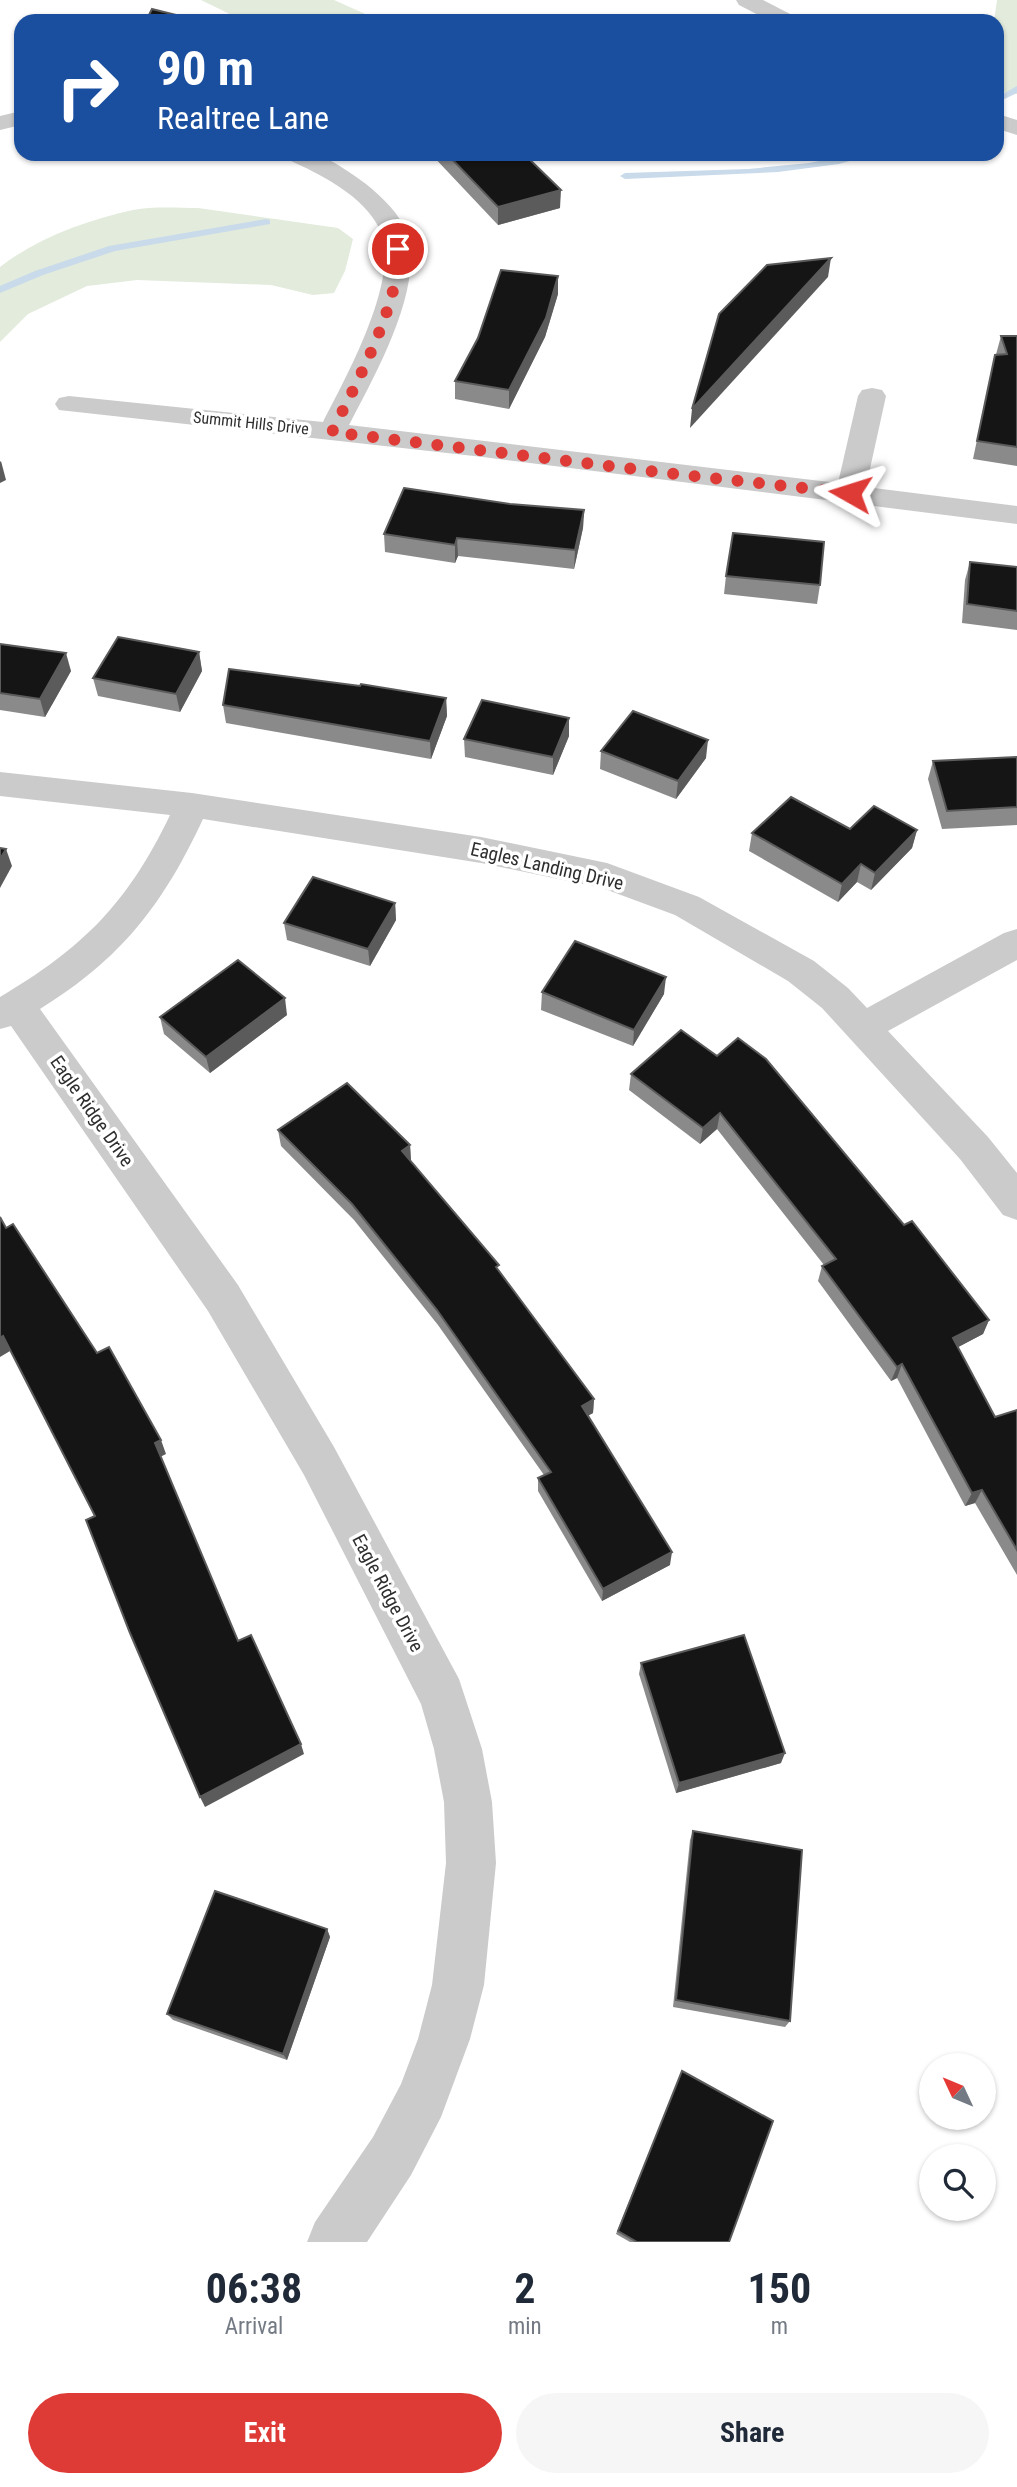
<!DOCTYPE html>
<style>
:root{--surface:#fff;--page:#f6f6f7;--text:#1f2937;--muted:#747a83;--accent:#de3b37}
body{margin:0;font-family:"Roboto Condensed",sans-serif;background:var(--page);color:var(--text);height:100vh;display:flex;flex-direction:column;font-size:26px;white-space:nowrap}
*{box-sizing:border-box;margin:0}
p{font-size:23px;color:var(--muted)}
.icon{flex:none;width:38px;height:38px;fill:none;stroke:currentColor;stroke-width:2;stroke-linecap:round;stroke-linejoin:round}
.map{position:relative;height:2242px;overflow:hidden}
.details{display:flex;flex-direction:column;background:var(--surface);flex:1}
.details>*{flex:none}
.hud{position:absolute;left:14px;top:14px;width:990px;height:147px;border-radius:21px;box-shadow:0 2px 5px #0004;background:#1a4fa0;color:#fff;overflow:hidden}
.needle{width:46px;rotate:314deg}
.buttons{position:absolute;left:919px;top:2053px;display:grid;gap:14px}
.buttons a{display:grid;place-items:center;width:77px;height:77px;border-radius:50%;background:var(--surface);box-shadow:0 2px 5px #0004;font-size:35px}
.pin{position:absolute;display:grid;place-items:center;width:60px;height:60px;color:#fff;margin:-30px;border:4px solid #fff;border-radius:50%;box-shadow:0 2px 7px #0007}
.me{position:absolute;width:77px;margin:-38px;rotate:276deg;stroke-linejoin:round;filter:drop-shadow(0 0 5px #0008)}
.turn{display:flex;align-items:center;gap:24px;height:147px;padding:0 28px;font-size:32px}
.turn .icon{width:91px;height:91px;stroke-width:2.5}
.turn b{display:block;font-size:49px;line-height:60px}
.eta{display:flex;justify-content:space-evenly;align-items:center;height:119px;text-align:center}
.eta b{font-size:42px;font-weight:700;line-height:49px}
.action{display:flex;gap:14px;margin-top:auto;padding:14px 28px}
.action a{flex:1;height:80px;border-radius:42px;background:var(--accent);color:#fff;font-size:28px;font-weight:700;line-height:80px;text-align:center}
.action a+a{background:var(--page);color:var(--text)}
.map>svg:first-child{display:block}
.green{fill:#e2ebdc}
.lines{fill:none;stroke-linecap:round;stroke-linejoin:round}
.stream{fill:#c9daea;fill-rule:evenodd}
.minor{fill:#cbcbcb;fill-rule:evenodd}
.wall{fill:#8a8a8a}
.shaded-wall{fill:#5b5b5b}
.building{fill:#151515;stroke:#5b5b5b;stroke-width:2}
.route{stroke:#de3b37;stroke-width:12;stroke-dasharray:0 21.6}
.labels{text-anchor:middle;dominant-baseline:central;stroke-width:7;stroke-linejoin:round;paint-order:stroke}
.far-street-label{font-size:16px;fill:#2e2e2e;stroke:#fff}
.street-label{font-size:19px;fill:#2e2e2e;stroke:#fff}
</style>
<div class="map">
<svg width="1017" height="2242" viewBox="0 0 1017 2242">
<rect width="100%" height="100%" fill="#fff"/>
<g class="green">
<path d="M201,0H334L381,21H244Z"/>
<path d="M997,0H1017V94L998,92V21H994Z"/>
<path d="M198,208L338,228L353,239L345,271L334,293L313,295L271,285L137,280L87,286L28,314L0,342V267C37,238 87,220 133,210C154,206 178,208 198,208Z"/>
</g>
<g class="lines">
<g class="stream">
<path d="M1017,86V93L998,102V97Z"/>
<path d="M856,154H874L839,164L778,172L625,179L620,176L625,173L748,169L809,163Z"/>
<path d="M266,219L270,220V224L115,251L43,275L0,293V286L35,271L109,246Z"/>
</g>
<g class="minor">
<path d="M736,0H763L794,16L797,21H770L739,5Z"/>
<path d="M21,111V125L0,130V116Z"/>
<path d="M998,114L1017,120V135L998,129Z"/>
<path d="M283,154C293,154 306,152 315,154C332,159 352,174 366,184C382,197 400,214 407,233C425,288 374,377 349,425L838,483L858,396L862,390L872,388L882,390L886,396L866,487L1017,506V524L483,457L59,410L55,404L59,398L69,396L323,422C345,379 402,277 380,230C364,195 319,174 287,159Z"/>
<path d="M0,772L192,793L481,837L607,863L699,897L814,961L848,988L867,1008L1004,933L1017,929V960L888,1031L988,1137L1017,1173V1220L1003,1215L960,1159L822,1008L788,981L675,915L602,888L481,863L203,819C163,905 121,959 40,1009L238,1285L334,1447L459,1679L482,1749L492,1802L496,1863L484,1985L470,2039L441,2117L411,2175L367,2242H307L315,2222L373,2137L401,2084L418,2039L432,1985L446,1863L444,1802L434,1749L421,1704L304,1475L208,1311L11,1026L0,1029V997C83,948 128,903 170,815L0,796Z"/>
</g>
</g>
<g class="wall">
<path d="M431,154H524L560,208L498,225Z"/>
<path d="M558,276V294L545,337L509,409L455,399V381Z"/>
<path d="M1001,336H1017V466L973,459L991,373Z"/>
<path d="M510,504L584,510L583,528L574,569L458,556L455,563L385,552L384,534Z"/>
<path d="M970,562L1017,567V630L962,623L965,580Z"/>
<path d="M726,576L820,585L817,604L724,594Z"/>
<path d="M0,644L71,671L45,717L0,710Z"/>
<path d="M199,652L202,671L180,712L98,696L93,678Z"/>
<path d="M446,698L447,716L431,759L226,723L223,705Z"/>
<path d="M569,718V736L553,775L465,757L464,739Z"/>
<path d="M601,751L706,758L676,799L600,769Z"/>
<path d="M1017,757V825L942,829L928,779L933,761Z"/>
<path d="M850,829L917,830L912,848L871,890L857,882L838,902L749,851L752,833Z"/>
<path d="M395,903L396,920L370,966L287,940L284,923Z"/>
<path d="M542,992L664,994L633,1046L541,1010Z"/>
<path d="M287,1015L210,1073L164,1034L160,1017Z"/>
<path d="M681,1030L904,1225L989,1320L983,1334L958,1347L995,1417L1017,1410V1575L975,1503L965,1506L897,1378L891,1381L818,1281L822,1266L824,1265L717,1129L700,1144L629,1090L631,1074Z"/>
<path d="M278,1130L410,1145L411,1161L499,1271L594,1399L593,1413L588,1415L670,1565L602,1601L538,1491V1478L544,1475L438,1325L354,1220L281,1146Z"/>
<path d="M641,1663L781,1763L676,1793L639,1674Z"/>
<path d="M693,1831L790,2021L785,2027L673,2007L690,1840Z"/>
<path d="M327,1929L330,1937L287,2060L173,2020L167,2014Z"/>
<path d="M682,2071L729,2242H630L616,2234Z"/>
</g>
<g class="shaded-wall">
<path d="M561,190L560,208L498,225V207Z"/>
<path d="M831,258L828,277L690,428L692,409Z"/>
<path d="M558,276V294L545,337L509,409V390Z"/>
<path d="M1,461L6,480L0,483V462Z"/>
<path d="M584,510L583,528L574,569L575,550Z"/>
<path d="M457,538L458,556L455,563V545Z"/>
<path d="M199,652L202,671L180,712L176,694Z"/>
<path d="M66,653L71,671L45,717L40,699Z"/>
<path d="M446,698L447,716L431,759L430,741Z"/>
<path d="M569,718V736L553,775V757Z"/>
<path d="M708,740L706,758L676,799L678,781Z"/>
<path d="M917,830L912,848L871,890L875,873Z"/>
<path d="M6,849L12,866L0,888V859Z"/>
<path d="M861,864L857,882L838,902L842,884Z"/>
<path d="M395,903L396,920L370,966L368,949Z"/>
<path d="M666,977L664,994L633,1046L634,1030Z"/>
<path d="M285,998L287,1015L210,1073L206,1057Z"/>
<path d="M720,1113L717,1129L700,1144L703,1128Z"/>
<path d="M410,1145L411,1161L402,1151Z"/>
<path d="M989,1320L983,1334L947,1353L953,1338Z"/>
<path d="M3,1336L10,1351L0,1357V1338Z"/>
<path d="M902,1364L897,1378L891,1381L897,1367Z"/>
<path d="M594,1399L593,1413L581,1420L582,1406Z"/>
<path d="M161,1440L166,1454L160,1457L155,1443Z"/>
<path d="M982,1490L975,1503L965,1506L972,1493Z"/>
<path d="M672,1552L670,1565L602,1601L603,1589Z"/>
<path d="M301,1744L304,1754L205,1807L200,1797Z"/>
<path d="M785,1753L781,1763L676,1793L679,1783Z"/>
<path d="M327,1929L330,1937L287,2060L283,2054Z"/>
</g>
<g class="building">
<path d="M152,9L200,21H146Z"/>
<path d="M447,154H524L561,190L498,207Z"/>
<path d="M831,258L692,409L719,314L767,265Z"/>
<path d="M501,270L558,276L546,318L509,390L455,381L478,338Z"/>
<path d="M1001,336H1017V447L977,441L995,355L1007,354Z"/>
<path d="M404,488L510,504L584,510L575,550L457,538L455,545L384,534Z"/>
<path d="M733,533L824,542L820,585L726,576Z"/>
<path d="M970,562L1017,567V611L967,604Z"/>
<path d="M118,637L199,652L176,694L93,678Z"/>
<path d="M0,644L66,653L40,699L0,693Z"/>
<path d="M229,669L360,686L361,684L446,698L430,741L223,705Z"/>
<path d="M482,700L569,718L553,757L464,739Z"/>
<path d="M633,711L708,740L678,781L601,751Z"/>
<path d="M1017,757V807L947,811L933,761Z"/>
<path d="M791,797L850,829L874,806L917,830L875,873L861,864L842,884L752,833Z"/>
<path d="M0,848L6,849L0,859Z"/>
<path d="M313,877L395,903L368,949L284,923Z"/>
<path d="M575,941L666,977L634,1030L542,992Z"/>
<path d="M238,960L285,998L206,1057L160,1017Z"/>
<path d="M681,1030L717,1056L738,1038L766,1059L904,1225L912,1221L989,1320L953,1338L995,1417L1017,1410V1550L982,1490L972,1493L902,1364L897,1367L822,1266L836,1259L720,1113L703,1128L631,1074Z"/>
<path d="M347,1083L410,1145L402,1151L499,1265L496,1267L594,1399L582,1406L672,1552L603,1589L538,1478L551,1472L437,1310L352,1204L278,1130Z"/>
<path d="M0,1217L6,1228L13,1224L97,1353L109,1347L161,1440L155,1443L238,1641L251,1635L301,1744L200,1797L130,1633L86,1520L95,1516L3,1336L0,1338Z"/>
<path d="M744,1635L785,1753L679,1783L641,1663Z"/>
<path d="M693,1831L802,1850L790,2021L676,2000Z"/>
<path d="M215,1891L327,1929L283,2054L167,2014Z"/>
<path d="M682,2071L773,2121L729,2242H637L618,2231Z"/>
</g>
<g class="lines">
<path class="route" d="M398,249C401,302 356,384 332,432L675,474L850,493"/>
</g>
<g class="labels">
<g class="far-street-label">
<text transform="translate(251 423) rotate(6)">Summit Hills Drive</text>
</g>
<g class="street-label">
<text transform="translate(547 866) rotate(13)">Eagles Landing Drive</text>
<text transform="translate(92 1111) rotate(55)">Eagle Ridge Drive</text>
<text transform="translate(388 1593) rotate(62)">Eagle Ridge Drive</text>
</g>
</g>
</svg>
<div class="buttons">
<a><svg class="needle" viewBox="-14 -14 28 28"><path d="M0-13l5 13h-10z" fill="#e53935"/><path d="M0 13l5-13h-10z" fill="#747a83"/></svg></a>
<a><svg class="icon" aria-label="search" viewBox="0 0 24 24"><circle cx="10" cy="10" r="6"/><path d="M15 15l6 6"/></svg></a>
</div>
<div class="pin" style="left:398px;top:249px;background:#d93025"><svg class="icon" aria-label="arrive" viewBox="0 0 24 24"><path d="M6 21V4h12l-3 4 3 4H6"/></svg></div>
<svg class="me" style="left:850px;top:493px" viewBox="-20 -20 40 40"><path d="M0-17L14 15 0 8-14 15z" fill="#de3b37" stroke="#fff" stroke-width="4"/></svg>
<div class="hud">
<div class="turn"><svg class="icon" aria-label="right" viewBox="0 0 24 24"><path d="M7 20v-9h11M14 6l5 5-5 5"/></svg><div><b>90 m</b>Realtree Lane</div></div>
</div>
</div>
<section class="details">
<div class="eta">
<div><b>06:38</b><p>Arrival</p></div>
<div><b>2</b><p>min</p></div>
<div><b>150</b><p>m</p></div>
</div>
<div class="action"><a>Exit</a><a>Share</a></div>
</section>
